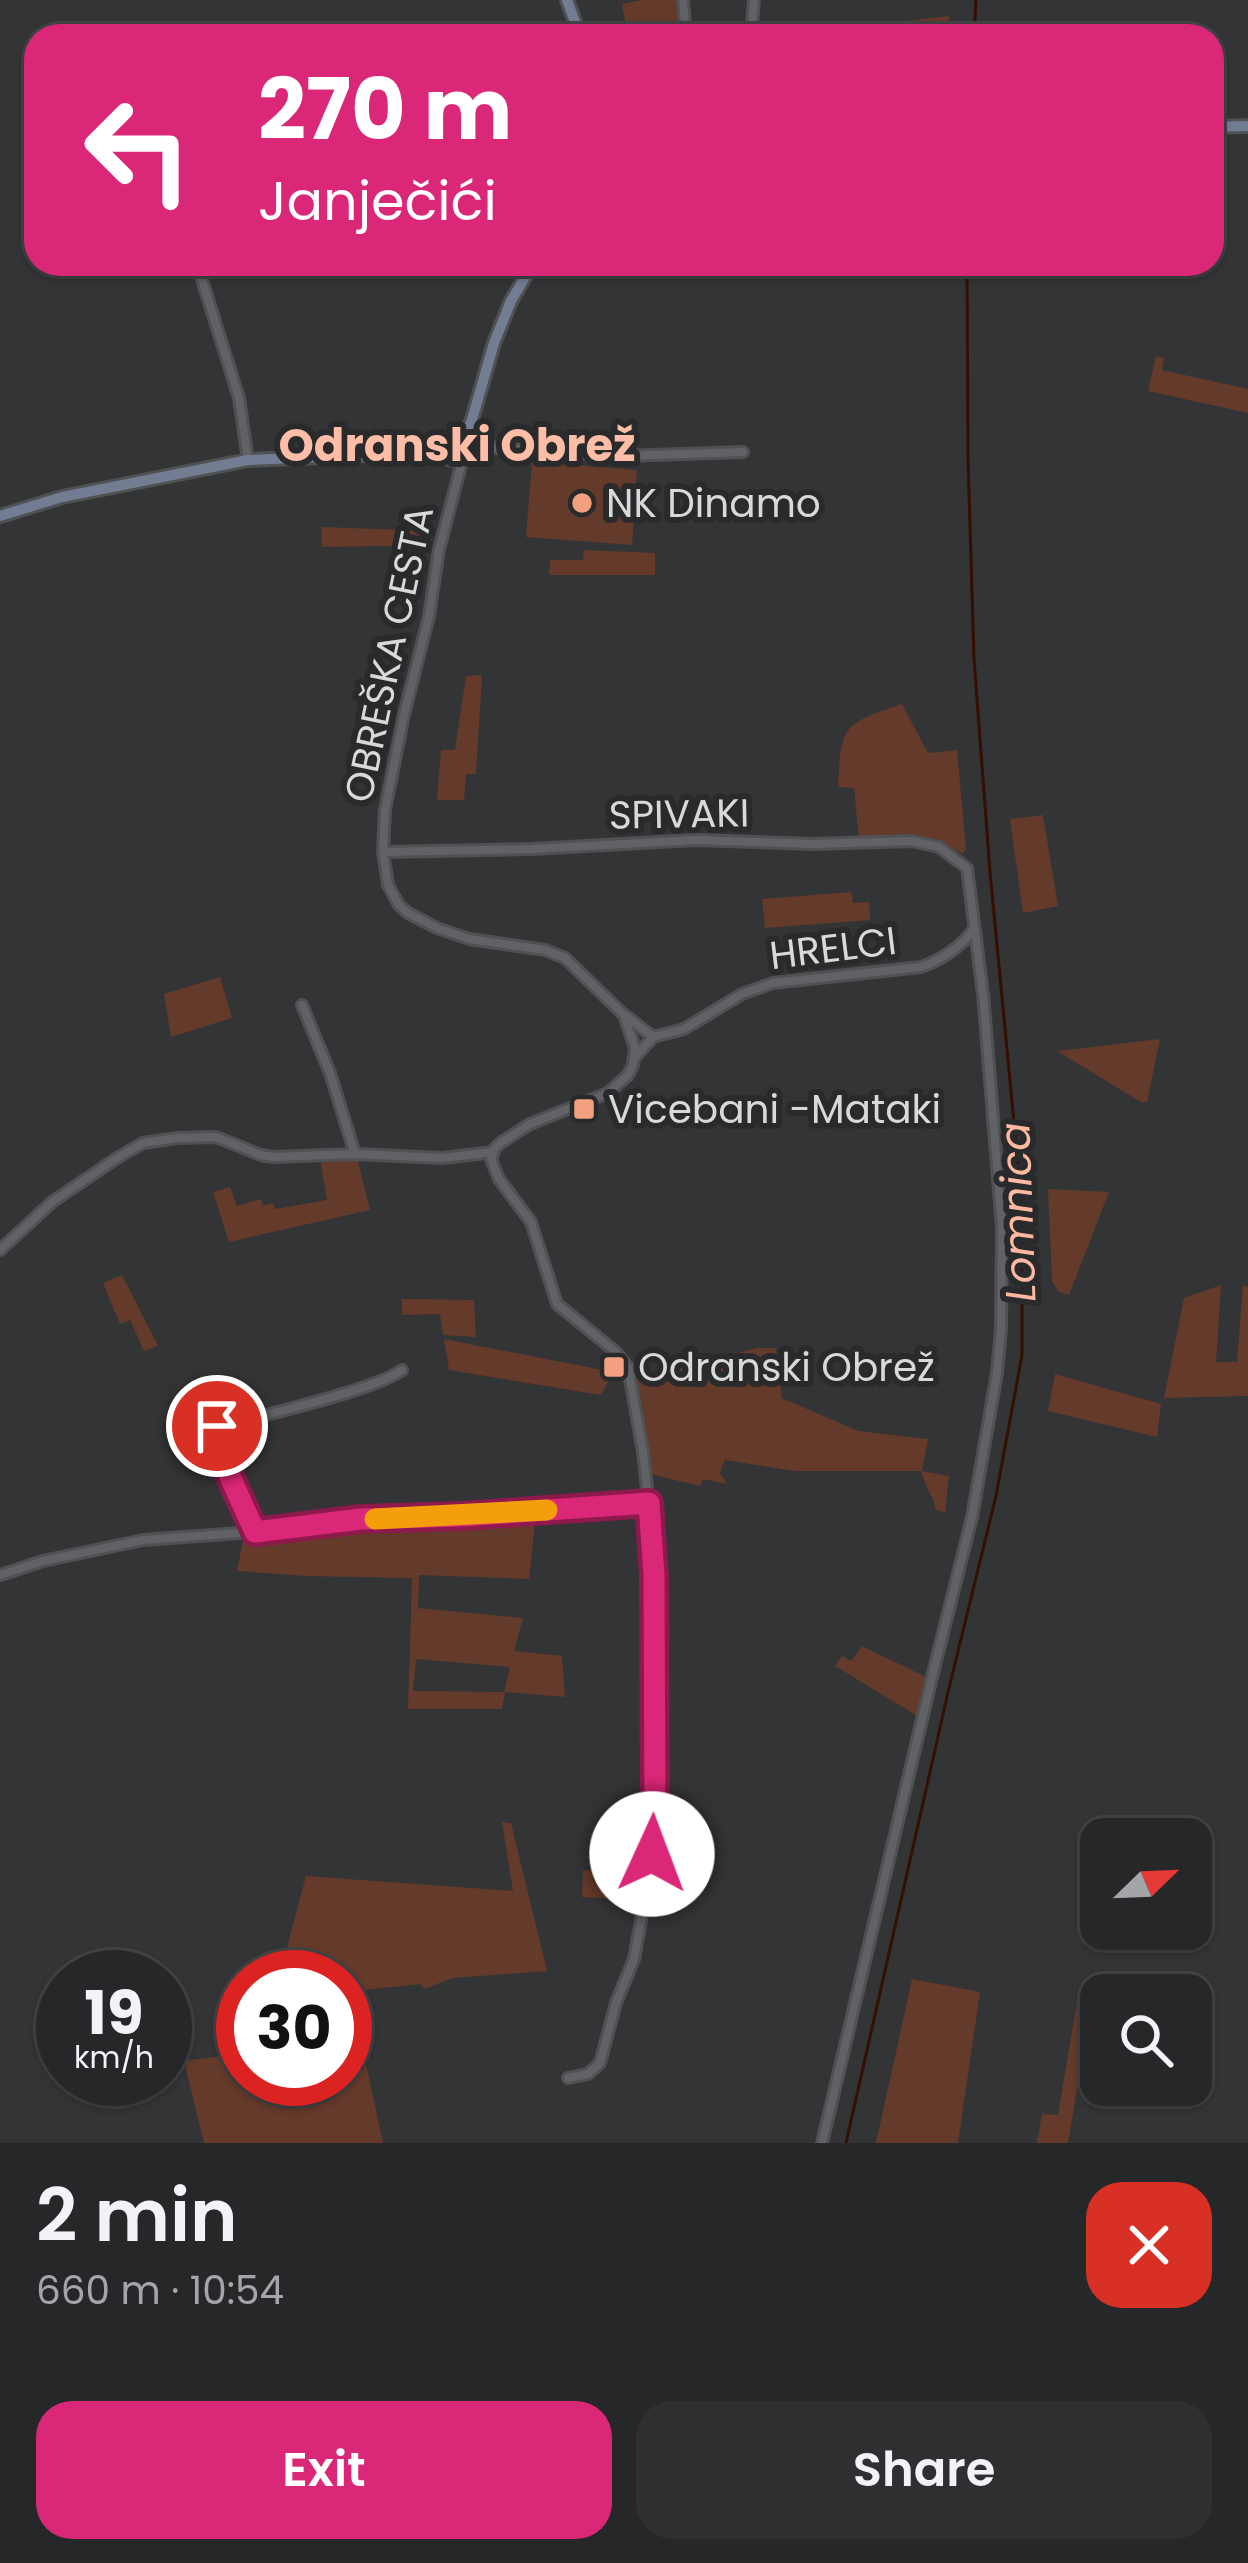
<!DOCTYPE html>
<meta charset="utf-8">
<style>
:root{--surface:#262728;--page:#2e2f30;--text:#f1f3f6;--muted:#a4a5a8;--line:#424445;--accent:#db2777}
body{margin:0;font-family:Poppins,sans-serif;background:var(--page);color:var(--text);height:100vh;display:flex;flex-direction:column;font-size:45px;white-space:nowrap}
*{box-sizing:border-box;margin:0}
p{font-size:39px;color:var(--muted)}
.icon{flex:none;width:66px;height:66px;fill:none;stroke:currentColor;stroke-width:2;stroke-linecap:round;stroke-linejoin:round}
.map{position:relative;height:2143px;overflow:hidden}
.details{display:flex;flex-direction:column;background:var(--surface);flex:1}
.details>*{flex:none}
.top-card{position:absolute;left:24px;top:24px;width:1200px;height:252px;border-radius:36px;box-shadow:0 3px 9px #0004,0 0 0 3px var(--line);background:#db2777;color:#fff;overflow:hidden}
.needle{width:78px;rotate:67deg}
.tools{position:absolute;left:1080px;top:1818px;display:grid;gap:24px}
.tools a{display:grid;place-items:center;width:132px;height:132px;border-radius:24px;background:var(--surface);box-shadow:0 3px 9px #0004,0 0 0 3px var(--line);font-size:60px}
.speed{position:absolute;left:36px;top:1950px;display:flex;gap:24px;font-size:60px;font-weight:700;text-align:center}
.speed>*{display:grid;place-content:center;width:156px;height:156px;border-radius:50%;background:var(--surface);box-shadow:0 3px 9px #0004,0 0 0 3px var(--line);line-height:1}
.speed small{font-size:30px;font-weight:400}
.speed .limit{border:18px solid #d22;background:#fff;color:#111}
.pin{position:absolute;display:grid;place-items:center;width:102px;height:102px;color:#fff;margin:-51px;border:6px solid #fff;border-radius:50%;box-shadow:0 3px 12px #0007}
.me{position:absolute;width:132px;margin:-66px;rotate:2deg;stroke-linejoin:round;filter:drop-shadow(0 0 9px #0008)}
.turn{display:flex;align-items:center;gap:42px;height:252px;padding:0 36px;font-size:54px}
.turn .icon{width:156px;height:156px;stroke-width:2.5}
.turn b{display:block;font-size:84px;line-height:102px}
.round{display:grid;place-items:center;flex:none;width:126px;height:126px;border-radius:36px;background:var(--page)}
.headline{display:flex;align-items:center;justify-content:space-between;height:204px;padding:0 36px}
h1{font-size:72px;font-weight:600;line-height:90px}
.button{display:flex;gap:24px;margin-top:auto;padding:24px 36px}
.button a{flex:1;height:138px;border-radius:36px;background:var(--accent);color:#fff;font-size:48px;font-weight:600;line-height:138px;text-align:center}
.button a+a{background:var(--page);color:var(--text)}
.map>svg:first-child{display:block}
.green{fill:#643a2a;fill-rule:evenodd}
.lines{fill:none;stroke-linecap:round;stroke-linejoin:round}
.stream{stroke:#340f02;stroke-width:3}
.street-casing{stroke:#4f5153;stroke-width:14}
.secondary-casing{stroke:#4f5153;stroke-width:16}
.street{stroke:#616265;stroke-width:8}
.secondary{stroke:#727c93;stroke-width:10}
.route-casing{stroke:#8e194d;stroke-width:30}
.route{stroke:#db2777;stroke-width:21}
.slow{stroke:#f59e0b;stroke-width:21}
.poi-dot{fill:#f3a081;stroke:#292a2c;stroke-width:4.5}
.labels{text-anchor:middle;dominant-baseline:central;stroke-width:12;stroke-linejoin:round;paint-order:stroke}
.poi-label{font-size:39px;fill:#d8d9da;stroke:#292a2c;text-anchor:start}
.street-label{font-size:39px;fill:#d8d9da;stroke:#292a2c}
.water-label{font-size:42px;font-style:italic;fill:#feb9a0;stroke:#292a2c}
.quarter-label{font-size:45px;font-weight:bold;fill:#fdbda6;stroke:#292a2c}
</style>
<div class="map">
<svg width="1248" height="2143" viewBox="0 0 1248 2143">
<rect width="100%" height="100%" fill="#333436"/>
<g class="green">
<path d="M642,0H680L683,36H666L665,34L628,36L622,4Z"/>
<path d="M949,16L948,36H841L840,32L861,29L862,26Z"/>
<path d="M1156,356L1164,358L1162,370L1248,389V413L1148,391Z"/>
<path d="M532,462L637,470L632,545L526,537Z"/>
<path d="M321,527L433,531L431,550L386,546L322,547Z"/>
<path d="M584,550L655,553V575H549L550,560H583Z"/>
<path d="M482,675L476,774H466L464,800H437L441,750H455L466,676Z"/>
<path d="M902,704L928,753L957,750L966,849L963,854C920,831 905,836 859,840L854,788L838,787C841,724 843,724 902,704Z"/>
<path d="M1043,815L1058,906L1023,913L1010,819Z"/>
<path d="M851,892L853,903L869,902L870,920L765,928L762,899Z"/>
<path d="M220,977L232,1018L171,1037L164,994Z"/>
<path d="M1160,1039L1147,1102H1141L1057,1051Z"/>
<path d="M357,1158L370,1210L229,1242L213,1192L230,1187L237,1206L261,1199L263,1206L273,1203L275,1209L327,1200L320,1159Z"/>
<path d="M1048,1189L1109,1192L1069,1295L1058,1291L1052,1281Z"/>
<path d="M122,1275L158,1346L144,1351L130,1320L120,1324L103,1283Z"/>
<path d="M1221,1285L1216,1362H1237L1243,1285L1248,1287V1396L1164,1398L1184,1298Z"/>
<path d="M402,1299L474,1300L476,1337L443,1335L440,1314L402,1315Z"/>
<path d="M444,1339L613,1372L601,1395L449,1370Z"/>
<path d="M757,1348H776L782,1398L858,1431L928,1439L922,1471L949,1476L945,1512L936,1510C933,1496 925,1486 921,1471H794L725,1460L720,1473L727,1484L703,1479L700,1486L650,1474L637,1379Z"/>
<path d="M1055,1374L1161,1404L1157,1437L1048,1411Z"/>
<path d="M536,1513L529,1579L419,1575L418,1608L523,1618L514,1651L562,1656L565,1697L505,1692L502,1709H408L412,1578L307,1576L237,1571L244,1536L327,1525ZM416,1659L510,1667L504,1692L413,1691Z"/>
<path d="M862,1646L928,1678L919,1717L835,1666L842,1656L851,1661Z"/>
<path d="M502,1822L511,1823L547,1971L453,1978L424,1989L421,1984L345,1992V1977H279L306,1876L513,1891Z"/>
<path d="M583,1870L646,1872L640,1900L582,1897Z"/>
<path d="M912,1979L980,1992L958,2143H876Z"/>
<path d="M1078,1996L1092,1998L1068,2143H1037L1042,2114L1058,2115Z"/>
<path d="M356,2018L383,2143H204L184,2061L243,2053V2079H345V2022Z"/>
</g>
<g class="lines">
<g class="stream">
<path d="M974,36L976,0"/>
<path d="M846,2143L949,1688L996,1496L1022,1355V1206L990,872L974,659L968,458L967,264"/>
</g>
<defs>
<g id="street">
<path d="M683,0L686,36"/>
<path d="M751,36L754,0"/>
<path d="M197,264L239,398L248,460"/>
<path d="M471,427L439,550L429,616L404,715L385,810L383,852L388,885L399,905L408,913L437,928L469,939L545,950L565,958L624,1015L635,1048L633,1065L628,1075L608,1093L530,1124L502,1142L495,1148L491,1159L499,1179L531,1222L557,1304L616,1352L628,1367L643,1452L653,1544L655,1818L650,1871L634,1959L616,2003L600,2063L588,2074L568,2078"/>
<path d="M465,446L622,456L743,452"/>
<path d="M417,452L461,463"/>
<path d="M383,852L532,849L695,840L813,844L912,841L939,847L967,868L983,994L1002,1227L1001,1329L997,1373L972,1517L933,1673L822,2143"/>
<path d="M302,1005L330,1073L355,1154"/>
<path d="M626,1016L653,1037"/>
<path d="M635,1057L653,1037L684,1029L742,994L773,983L921,967C941,960 961,947 973,930"/>
<path d="M0,1250L52,1202L117,1158L143,1143L177,1138L216,1137L261,1155L273,1157L355,1154L443,1158L493,1152"/>
<path d="M255,1531L213,1439V1430C227,1421 242,1421 258,1417C289,1409 380,1387 402,1370"/>
<path d="M0,1575L43,1561L143,1540L240,1533L361,1519L462,1516L649,1503"/>
</g>
<g id="secondary">
<path d="M567,0L580,36"/>
<path d="M1212,127L1248,126"/>
<path d="M0,516L62,497L248,460L393,454L445,446L458,438L471,423L494,343L511,301L533,264"/>
</g>
</defs>
<use href="#street" class="street-casing"/>
<use href="#secondary" class="secondary-casing"/>
<use href="#street" class="street"/>
<use href="#secondary" class="secondary"/>
</g>
<g class="lines">
<defs>
<path id="route" d="M217,1426L212,1433L213,1439L255,1532L361,1519L462,1516L649,1503L654,1575L655,1818L652,1854"/>
</defs>
<use href="#route" class="route-casing"/>
<use href="#route" class="route"/>
<path class="slow" d="M375,1519L547,1510"/>
</g>
<g class="poi-dot">
<circle cx="582" cy="503" r="12"/>
<rect x="572" y="1097" width="24" height="24" rx="6"/>
<rect x="602" y="1355" width="24" height="24" rx="6"/>
</g>
<g class="labels">
<g class="poi-label">
<text x="606" y="503">NK Dinamo</text>
<text x="608" y="1109">Vicebani -Mataki</text>
<text x="638" y="1367">Odranski Obrež</text>
</g>
<g class="street-label">
<text transform="translate(389 654) rotate(-78)">OBREŠKA CESTA</text>
<text transform="translate(679 814) rotate(-1)">SPIVAKI</text>
<text transform="translate(833 948) rotate(-7)">HRELCI</text>
</g>
<g class="water-label">
<text transform="translate(1018 1212) rotate(-92)">Lomnica</text>
</g>
<g class="quarter-label">
<text x="457" y="445">Odranski Obrež</text>
</g>
</g>
</svg>
<div class="tools">
<a><svg class="needle" viewBox="-14 -14 28 28"><path d="M0-13l5 13h-10z" fill="#e53935"/><path d="M0 13l5-13h-10z" fill="#a4a5a8"/></svg></a>
<a><svg class="icon" aria-label="search" viewBox="0 0 24 24"><circle cx="10" cy="10" r="6"/><path d="M15 15l6 6"/></svg></a>
</div>
<div class="speed"><div>19<small>km/h</small></div><div class="limit">30</div></div>
<div class="pin" style="left:217px;top:1426px;background:#d93025"><svg class="icon" aria-label="arrive" viewBox="0 0 24 24"><path d="M6 21V4h12l-3 4 3 4H6"/></svg></div>
<svg class="me" style="left:652px;top:1854px" viewBox="-20 -20 40 40"><circle r="19" fill="#fff"/><path d="M0-13L10 11 0 6-10 11z" fill="#db2777"/></svg>
<div class="top-card">
<div class="turn"><svg class="icon" aria-label="left" viewBox="0 0 24 24"><path d="M17 20v-9H6M10 6l-5 5 5 5"/></svg><div><b>270 m</b>Janječići</div></div>
</div>
</div>
<section class="details">
<div class="headline"><div><h1>2 min</h1><p>660 m · 10:54</p></div><a class="round" style="background:#d93025;color:#fff"><svg class="icon" aria-label="close" viewBox="0 0 24 24"><path d="M6 6l12 12M18 6L6 18"/></svg></a></div>
<div class="button"><a>Exit</a><a>Share</a></div>
</section>
